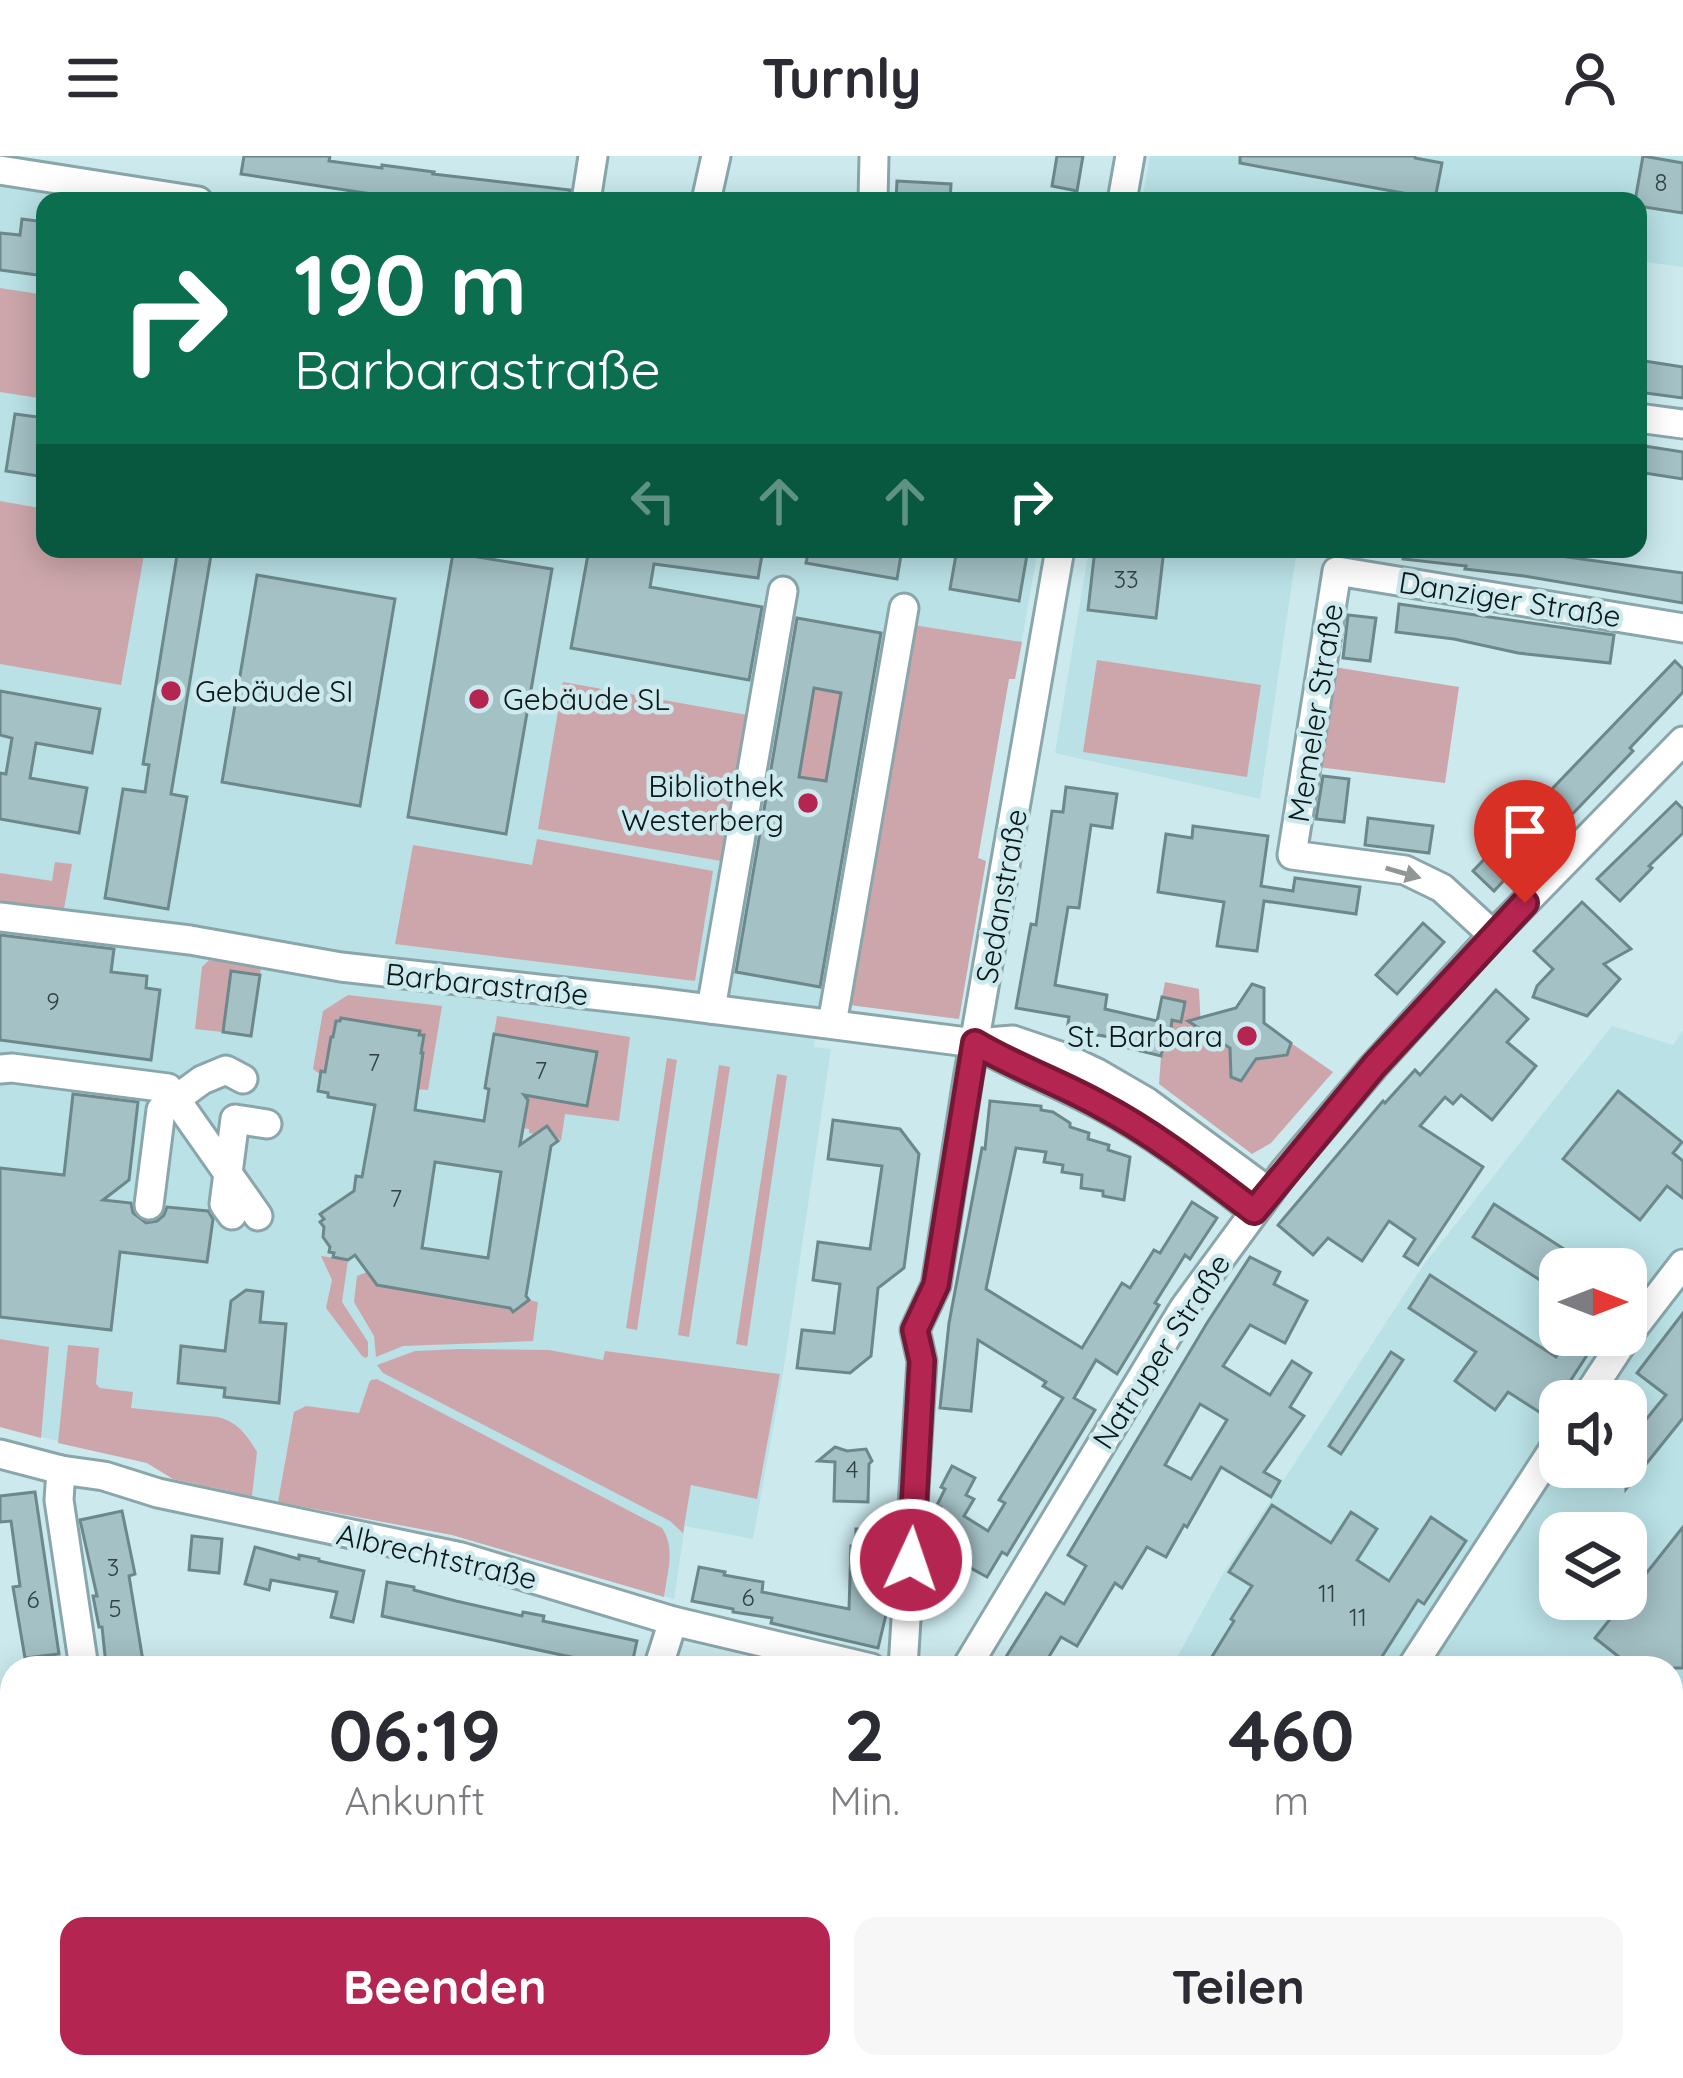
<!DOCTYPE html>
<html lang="de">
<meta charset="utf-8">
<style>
:root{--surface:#fff;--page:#f7f7f7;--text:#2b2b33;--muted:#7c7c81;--accent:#b52551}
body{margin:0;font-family:Quicksand,sans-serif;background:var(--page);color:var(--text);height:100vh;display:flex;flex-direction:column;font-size:45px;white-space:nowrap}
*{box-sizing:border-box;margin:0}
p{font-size:39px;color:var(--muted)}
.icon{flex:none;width:66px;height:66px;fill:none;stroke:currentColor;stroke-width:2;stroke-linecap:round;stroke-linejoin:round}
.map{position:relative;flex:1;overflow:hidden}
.drawer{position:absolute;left:0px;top:1500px;width:1683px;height:423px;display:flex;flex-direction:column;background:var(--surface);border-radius:36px 36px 0 0;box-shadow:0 6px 30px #0003}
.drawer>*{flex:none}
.banner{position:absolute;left:36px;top:36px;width:1611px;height:366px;border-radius:24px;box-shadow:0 6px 30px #0003;background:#0b6e4f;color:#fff;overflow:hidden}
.needle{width:78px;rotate:90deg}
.buttons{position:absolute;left:1539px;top:1092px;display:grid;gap:24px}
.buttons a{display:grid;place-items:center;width:108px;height:108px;border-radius:24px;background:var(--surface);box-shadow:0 6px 30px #0003;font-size:60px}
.pin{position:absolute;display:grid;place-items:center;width:102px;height:102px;color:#fff;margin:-123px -51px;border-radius:50% 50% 50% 0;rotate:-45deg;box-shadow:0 0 12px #0007}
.pin .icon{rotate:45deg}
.me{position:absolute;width:132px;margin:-66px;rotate:3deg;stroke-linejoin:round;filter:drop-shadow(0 0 9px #0008)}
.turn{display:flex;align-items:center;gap:42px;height:252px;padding:0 60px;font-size:54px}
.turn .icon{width:156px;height:156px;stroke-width:2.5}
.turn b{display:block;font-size:84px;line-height:102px}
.lanes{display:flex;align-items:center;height:114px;padding:0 60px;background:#0003;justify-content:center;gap:60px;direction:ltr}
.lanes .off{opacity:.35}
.eta{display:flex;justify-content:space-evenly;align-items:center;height:204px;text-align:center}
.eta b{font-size:72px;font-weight:700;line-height:84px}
.primary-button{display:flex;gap:24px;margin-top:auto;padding:24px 60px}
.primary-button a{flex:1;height:138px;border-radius:24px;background:var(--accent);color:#fff;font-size:48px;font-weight:700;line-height:138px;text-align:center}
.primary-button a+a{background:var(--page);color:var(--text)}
header{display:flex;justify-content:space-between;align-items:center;height:156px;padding:0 60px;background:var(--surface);font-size:54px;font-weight:700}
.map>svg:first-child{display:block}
.built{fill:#b9e1e6;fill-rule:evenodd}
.green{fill:#cca6ab}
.building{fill:#a4c1c5;stroke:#6c888b;stroke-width:3;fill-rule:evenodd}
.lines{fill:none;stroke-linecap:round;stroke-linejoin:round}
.minor-casing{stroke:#8aa6aa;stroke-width:33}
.major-casing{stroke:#fff;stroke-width:39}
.minor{stroke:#fff;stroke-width:27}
.major{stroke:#95dce5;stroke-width:33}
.oneway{fill:#919697}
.route-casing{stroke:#761835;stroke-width:30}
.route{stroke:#b52551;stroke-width:21}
.poi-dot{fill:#b52551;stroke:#cceaee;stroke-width:4.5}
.labels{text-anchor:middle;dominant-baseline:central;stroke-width:9;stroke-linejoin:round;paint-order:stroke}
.number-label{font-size:24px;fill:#314142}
.street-label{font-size:30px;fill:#0b1617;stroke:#cceaee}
.poi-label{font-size:30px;fill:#0b1617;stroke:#cceaee;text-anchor:start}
</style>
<header><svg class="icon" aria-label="menu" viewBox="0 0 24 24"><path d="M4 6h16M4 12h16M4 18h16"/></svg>Turnly<svg class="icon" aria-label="person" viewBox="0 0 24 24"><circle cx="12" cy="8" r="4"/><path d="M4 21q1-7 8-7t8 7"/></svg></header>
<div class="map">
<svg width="1683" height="1922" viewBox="0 0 1683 1922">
<rect width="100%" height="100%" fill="#cceaee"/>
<g class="built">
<path d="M1150,0H1683V111L1638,105V45H1195L1143,38Z"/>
<path d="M0,27L114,45H45V393H1038L1015,523H1009L978,702L986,705L959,863L821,845L814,891L831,893L783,1218L753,1383L685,1370L674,1443L452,1379L278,1346L173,1323L147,1307L0,1271Z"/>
<path d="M1089,393H1297L1260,643L1055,597Z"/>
<path d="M1612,870L1673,889L1683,874V1590L1671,1601V1512H1171L1224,1416L1422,1111ZM1560,1113H1626V1179H1560ZM1560,1245H1626V1311H1560ZM1560,1377H1626V1443H1560Z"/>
<path d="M1683,1695V1922H1507L1516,1911H1671V1711Z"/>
<path d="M975,1911H1141L1134,1922H971Z"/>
<path d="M1171,1911H1409L1401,1922H1165Z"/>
</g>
<g class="green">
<path d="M0,132L45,139V243L0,236Z"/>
<path d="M0,345L45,353V393H145L121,529L0,508Z"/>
<path d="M913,469L1022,486L1015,523H1009L978,702L986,705L959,863L849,849Z"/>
<path d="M1097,504L1261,529L1247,621L1083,596Z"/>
<path d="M1334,511L1459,531L1445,627L1318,611Z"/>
<path d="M563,526L747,559L721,705L538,673Z"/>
<path d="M814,532L841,537L826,625L799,621Z"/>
<path d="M537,683L713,715L695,825L395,788L413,689L532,709Z"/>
<path d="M55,706L72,708L63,758L0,749V717L52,725Z"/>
<path d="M209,804L261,811L260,819L231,816L223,876L195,873L202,811Z"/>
<path d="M1165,826L1199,833L1201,873L1230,892L1231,921L1241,925L1256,903L1286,899L1291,887L1333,916L1271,987L1252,998L1159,928L1161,900L1167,872H1171L1172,864L1181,865L1185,847L1162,841Z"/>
<path d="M348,839L442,850L428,934L417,933L423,898L419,896L423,880L419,879V875L341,862L335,881H330L325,916L321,915V919L313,913L323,855Z"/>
<path d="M497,860L630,881L619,965L565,958L561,985L547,970L534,978L529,977V973L523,972L528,940L587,949L596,896L494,878Z"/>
<path d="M667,902L677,904L637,1174L626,1172Z"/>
<path d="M719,909L730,911L689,1181L678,1179Z"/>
<path d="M777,918L787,920L747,1190L736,1188Z"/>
<path d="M321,1100L348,1104L342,1146L368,1186V1200L366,1202L362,1200L326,1152L332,1124Z"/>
<path d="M367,1116L379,1131L386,1126L507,1147L513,1155L529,1144L538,1146L533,1185L403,1190L376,1201L374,1180L354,1146L357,1120Z"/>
<path d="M0,1183L49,1191L41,1282L0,1271Z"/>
<path d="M68,1189L99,1192L96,1228L100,1232L133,1236L131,1252L217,1261C237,1265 247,1279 257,1296L252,1340L173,1323L147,1307L58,1287Z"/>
<path d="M459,1193L549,1194L603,1204L605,1195L780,1218L757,1343L691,1329L683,1377L670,1365L383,1217L377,1209L415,1195Z"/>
<path d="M377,1223L662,1372C676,1392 667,1418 664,1441L452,1379L278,1346L294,1256L306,1250L359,1257L369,1227L371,1224Z"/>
</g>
<g class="building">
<path d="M244,0H330L329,5L382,12V9L434,16L433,18L570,34L568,45H420L378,39L241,18Z"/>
<path d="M1057,0H1083L1077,35L1052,30Z"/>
<path d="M1240,0H1415V2L1442,7L1435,43L1240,7Z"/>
<path d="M1643,0L1683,7V57L1638,50V45H1635Z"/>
<path d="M897,25L951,28L950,45H896Z"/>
<path d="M22,63L45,66V120L0,114V77L20,79Z"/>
<path d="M1638,204L1683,211V242L1638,236Z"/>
<path d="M15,258L45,262V321L6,315Z"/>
<path d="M1638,289L1683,296V323L1638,316Z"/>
<path d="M178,393H212L171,638L187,641L168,753L105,742L123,633L145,636L149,609L143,608Z"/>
<path d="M589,393H763L758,422L654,408L650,431L762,451L749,524L571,492Z"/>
<path d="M809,393H902L897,423L806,407Z"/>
<path d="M957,393H1028L1019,445L950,433Z"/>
<path d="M1095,393H1164L1156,462L1088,454Z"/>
<path d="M1404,393H1510L1683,417V447L1524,420L1465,413L1466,410L1403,403Z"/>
<path d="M453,397L552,413L506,678L408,661Z"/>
<path d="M257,419L395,443L360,650L222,626Z"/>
<path d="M1399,448L1614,479L1610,507L1518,497L1454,483L1396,476Z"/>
<path d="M1348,459L1376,462L1370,505L1343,502Z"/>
<path d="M797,462L881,477L820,831L736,816ZM814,532L841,537L826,625L799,621Z"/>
<path d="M1675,505L1683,513V536L1630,592L1633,595L1559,672L1556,668L1494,735L1473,715Z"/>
<path d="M0,535L100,553L92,597L36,587L30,622L87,632L79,677L0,663V617L6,618L12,582L0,579Z"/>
<path d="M1323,620L1349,623L1344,666L1316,663Z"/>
<path d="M1066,631L1117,638L1112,672L1091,669L1079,752L1068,751L1055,829L1107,839L1105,853L1157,865L1162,841L1185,846L1181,866L1172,864L1171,872H1167L1161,900L1120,890L1122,883L1067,874L1069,861L1016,852L1031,768L1036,769L1052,655L1063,656Z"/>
<path d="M1676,646L1683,653V677L1649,710L1652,712L1620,745L1597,723Z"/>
<path d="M1368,662L1433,670L1429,697L1365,689Z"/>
<path d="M1193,670L1268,680L1261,730L1293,735L1295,722L1360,731L1356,758L1264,745L1257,795L1217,790L1224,746L1158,736L1166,678L1192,682Z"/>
<path d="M1582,746L1631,793L1604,808L1620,823L1587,860L1533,841L1537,830L1553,813L1534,795Z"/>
<path d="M1423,767L1444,786L1397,838L1376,819Z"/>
<path d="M0,779L114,793L111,816L147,820L146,832L160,834L151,904L0,884Z"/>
<path d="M231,815L260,819L251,880L223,876Z"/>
<path d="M1252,828L1264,832V867L1291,887L1287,899L1256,903L1241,925L1231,921L1230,892L1188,865L1236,852Z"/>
<path d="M1496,834L1528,863L1507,886L1536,910L1492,964L1461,939L1453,948L1445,941L1420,970L1483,1011L1418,1109L1404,1100L1415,1083L1389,1065L1362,1105L1328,1082L1313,1099L1278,1069L1383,945L1385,947L1415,914L1420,919Z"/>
<path d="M341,862L420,875L419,879H424L421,897H423L415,954L484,965L489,933L485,932L494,878L597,896L587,950L524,939L528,944L520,989L547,970L558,985L551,990L526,1140L529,1144L513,1156L510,1152L377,1129L355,1099L348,1104L333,1101L334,1097L329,1096L330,1091L323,1081L324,1071L320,1066L324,1063L320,1058L354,1035L356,1020L362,1021L375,949L328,941V937L318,935L321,915L325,916L331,881H333L336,865H340ZM435,1006L501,1016L488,1102L422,1092Z"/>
<path d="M1618,935L1682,986L1673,997L1683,1005V1042L1667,1030L1640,1064L1563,1003Z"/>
<path d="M73,938L138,946L129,1024L103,1044L131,1047L133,1057L146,1067L157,1065L164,1059L167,1051L208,1055L213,1063L207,1106L120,1096L111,1174L0,1161V1012L64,1019Z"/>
<path d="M990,945L1041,950V954L1053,956L1070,967V971L1089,977L1088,983L1109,989L1108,994L1130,1001L1124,1044L1103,1040V1035L1081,1032L1082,1019L1062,1016L1063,1009L1044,1006L1046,996L1016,992L986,1133L1082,1192L1122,1127L1130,1132L1154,1094L1160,1097L1192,1046L1217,1062L1190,1103L1185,1099L1155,1147L1159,1149L1117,1218L1096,1204L1074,1242L1095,1254L1007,1399L1002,1396L987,1421L938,1394L952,1372L935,1362L941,1351L937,1349L945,1333L941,1331L952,1310L975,1322L966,1339L974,1343L964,1360L988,1375L1005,1347L999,1344L1063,1242L1043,1230L1046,1226L978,1184L971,1255L940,1252L949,1167L982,992L985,993Z"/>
<path d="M833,964L900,973L919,998L904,1112L878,1132L871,1200L850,1217L797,1212L802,1174L834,1177L840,1128L813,1124L818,1086L870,1093L882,1010L828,1003Z"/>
<path d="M1494,1048L1595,1113H1560V1137L1473,1081Z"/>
<path d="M1250,1101L1280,1116L1274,1128L1307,1145L1285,1187L1250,1169L1223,1210L1270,1239L1292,1205L1311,1217L1290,1251L1304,1260L1264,1316L1280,1325L1271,1341L1221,1311L1187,1371L1184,1369L1166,1401L1147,1391L1122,1432L1115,1427L1077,1490L1061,1481L1042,1512H1017L1004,1504L1046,1437L1064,1448L1086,1410L1068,1399L1207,1167ZM1200,1248L1227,1264L1191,1323L1165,1309Z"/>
<path d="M1430,1119L1556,1201L1571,1179H1600L1547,1261L1508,1236L1495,1254L1455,1225L1476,1196L1409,1152Z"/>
<path d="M246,1134L263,1136L260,1166L286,1168L279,1247L224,1241L225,1232L178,1227L181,1190L225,1195L231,1145Z"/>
<path d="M1683,1157V1262L1626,1333V1330L1602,1311H1626V1288L1666,1239L1637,1217Z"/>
<path d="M1391,1196L1403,1204L1341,1298L1329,1290Z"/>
<path d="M835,1291L847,1295L866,1293L872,1305L869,1308L868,1346L834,1345L835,1306L818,1305Z"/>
<path d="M35,1336L59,1498L25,1502L13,1431L20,1430L11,1365L0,1366V1340Z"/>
<path d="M1272,1349L1331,1387L1351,1356L1377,1373L1357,1404L1389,1425L1431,1361L1466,1385L1424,1448L1418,1444L1376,1510L1367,1505L1363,1512H1205L1234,1465L1231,1463L1252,1430L1229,1416Z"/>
<path d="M122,1355L135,1418L129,1420L143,1505L106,1509L102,1471H99L93,1440H97L80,1364Z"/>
<path d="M1683,1371V1512H1633L1595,1482Z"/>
<path d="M856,1373H890L889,1446L878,1492L771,1467L772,1462L733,1456V1453L692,1445L699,1411L725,1416L724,1419L763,1426L762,1436L849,1453L851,1390H856Z"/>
<path d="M192,1380L222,1383L219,1417L189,1414Z"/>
<path d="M255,1391L299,1403V1399L319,1403V1405L364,1415L353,1466L331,1461L337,1436L271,1424L269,1434L245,1428Z"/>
<path d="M387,1426L414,1431V1434L456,1445L522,1460L523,1456L544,1460L543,1465L637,1485L631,1512H602L603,1508L382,1460Z"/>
</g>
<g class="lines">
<defs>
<g id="minor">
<path d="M0,14L198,45"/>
<path d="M586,45L593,0"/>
<path d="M706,45L716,0"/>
<path d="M873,45L874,0"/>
<path d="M1122,45L1130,0"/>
<path d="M1638,262L1683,268"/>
<path d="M0,761L190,784L341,811L655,846L975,887L1013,884L1063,901L1097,917L1147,946L1269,1036"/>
<path d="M1493,779L1442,732L1405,714L1292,699L1337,415L1683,472"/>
<path d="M711,853L783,435"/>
<path d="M832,868L904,452"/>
<path d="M975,887C1015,911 1059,927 1100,949C1155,978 1205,1017 1254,1055"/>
<path d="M0,913L12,912L168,932L258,1060"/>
<path d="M149,1049L161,954L202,924L226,914L243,923"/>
<path d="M232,1059L224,1048L235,963L267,968"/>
<path d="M1584,1245L1622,1187L1683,1108"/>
<path d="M0,1298L61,1314L104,1320L158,1337L461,1401L673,1465L871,1512"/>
<path d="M61,1314L59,1344L84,1512"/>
<path d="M658,1512L673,1465"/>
<path d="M903,1512L922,1205L915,1174L936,1129L968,923L1060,393"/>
<path d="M966,1512L1184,1152L1284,1016L1374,910L1493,779L1683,585"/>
<path d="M1411,1512L1560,1283"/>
<path d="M193,1922L195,1911"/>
<path d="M479,1922L484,1911"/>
<path d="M789,1922L793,1911"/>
<path d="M1152,1922L1158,1911"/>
</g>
<g id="major">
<path d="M1671,1634L1683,1621"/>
<path d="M1671,1676L1683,1661"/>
<path d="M1435,1922L1443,1911"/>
<path d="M1472,1922L1482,1911"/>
</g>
</defs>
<use href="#minor" class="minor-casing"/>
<use href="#major" class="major-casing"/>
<use href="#minor" class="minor"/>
<use href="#major" class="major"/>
</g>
<defs><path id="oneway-solid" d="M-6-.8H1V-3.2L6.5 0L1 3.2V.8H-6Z" transform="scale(3)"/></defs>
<use class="oneway" href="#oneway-solid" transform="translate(1403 717) rotate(16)"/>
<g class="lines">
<defs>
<path id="route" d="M911,1404L922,1205L915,1174L936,1129L975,887C1015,911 1059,926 1100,949C1155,978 1204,1017 1254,1055L1374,910L1525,747"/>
</defs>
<use href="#route" class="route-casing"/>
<use href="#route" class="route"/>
</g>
<g class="poi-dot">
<circle cx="171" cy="535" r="12"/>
<circle cx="479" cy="543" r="12"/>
<circle cx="808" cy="647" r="12"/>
<circle cx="1247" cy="880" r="12"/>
</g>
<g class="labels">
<g class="number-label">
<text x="1661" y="26">8</text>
<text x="1126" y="423">33</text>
<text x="53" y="845">9</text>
<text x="374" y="906">7</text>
<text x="541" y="914">7</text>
<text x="396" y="1042">7</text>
<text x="852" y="1313">4</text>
<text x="113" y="1411">3</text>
<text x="1327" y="1437">11</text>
<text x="748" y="1441">6</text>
<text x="33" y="1443">6</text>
<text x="115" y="1452">5</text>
<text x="1358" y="1461">11</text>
</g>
<g class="street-label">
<text transform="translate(1510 443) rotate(9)">Danziger Straße</text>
<text transform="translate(1315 557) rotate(-81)">Memeler Straße</text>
<text transform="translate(1001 740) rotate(-80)">Sedanstraße</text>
<text transform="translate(487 828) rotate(6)">Barbarastraße</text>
<text transform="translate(1161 1195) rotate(-57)">Natruper Straße</text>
<text transform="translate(437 1400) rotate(13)">Albrechtstraße</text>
</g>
<g class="poi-label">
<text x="195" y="535">Gebäude SI</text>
<text x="503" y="543">Gebäude SL</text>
<text x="784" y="630" text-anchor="end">Bibliothek<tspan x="784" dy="34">Westerberg</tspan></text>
<text x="1223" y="880" text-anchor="end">St. Barbara</text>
</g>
</g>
</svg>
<div class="buttons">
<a><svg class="needle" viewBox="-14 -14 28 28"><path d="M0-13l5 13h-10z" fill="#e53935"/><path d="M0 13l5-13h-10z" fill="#7c7c81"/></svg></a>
<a><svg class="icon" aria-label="sound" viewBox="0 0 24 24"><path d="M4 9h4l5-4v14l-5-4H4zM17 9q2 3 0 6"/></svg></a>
<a><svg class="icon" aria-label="layers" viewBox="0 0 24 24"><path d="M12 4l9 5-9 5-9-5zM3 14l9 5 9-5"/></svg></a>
</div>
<div class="pin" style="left:1525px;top:747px;background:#d93025"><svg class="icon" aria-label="arrive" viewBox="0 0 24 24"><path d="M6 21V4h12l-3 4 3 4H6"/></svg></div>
<svg class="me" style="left:911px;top:1404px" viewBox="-20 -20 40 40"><circle r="17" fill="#b52551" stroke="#fff" stroke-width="3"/><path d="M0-11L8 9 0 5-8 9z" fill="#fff"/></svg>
<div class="banner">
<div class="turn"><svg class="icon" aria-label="right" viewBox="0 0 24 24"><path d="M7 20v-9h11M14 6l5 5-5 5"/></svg><div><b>190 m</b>Barbarastraße</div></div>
<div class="lanes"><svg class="icon off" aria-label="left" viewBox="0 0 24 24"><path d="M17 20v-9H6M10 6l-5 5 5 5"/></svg><svg class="icon off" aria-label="ahead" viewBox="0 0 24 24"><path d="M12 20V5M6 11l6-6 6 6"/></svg><svg class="icon off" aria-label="ahead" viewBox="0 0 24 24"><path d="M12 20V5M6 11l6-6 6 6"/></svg><svg class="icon" aria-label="right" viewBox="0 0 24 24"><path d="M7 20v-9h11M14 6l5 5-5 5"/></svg></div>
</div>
<section class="drawer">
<div class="eta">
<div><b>06:19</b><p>Ankunft</p></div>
<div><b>2</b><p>Min.</p></div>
<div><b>460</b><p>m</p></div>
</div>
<div class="primary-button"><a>Beenden</a><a>Teilen</a></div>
</section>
</div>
